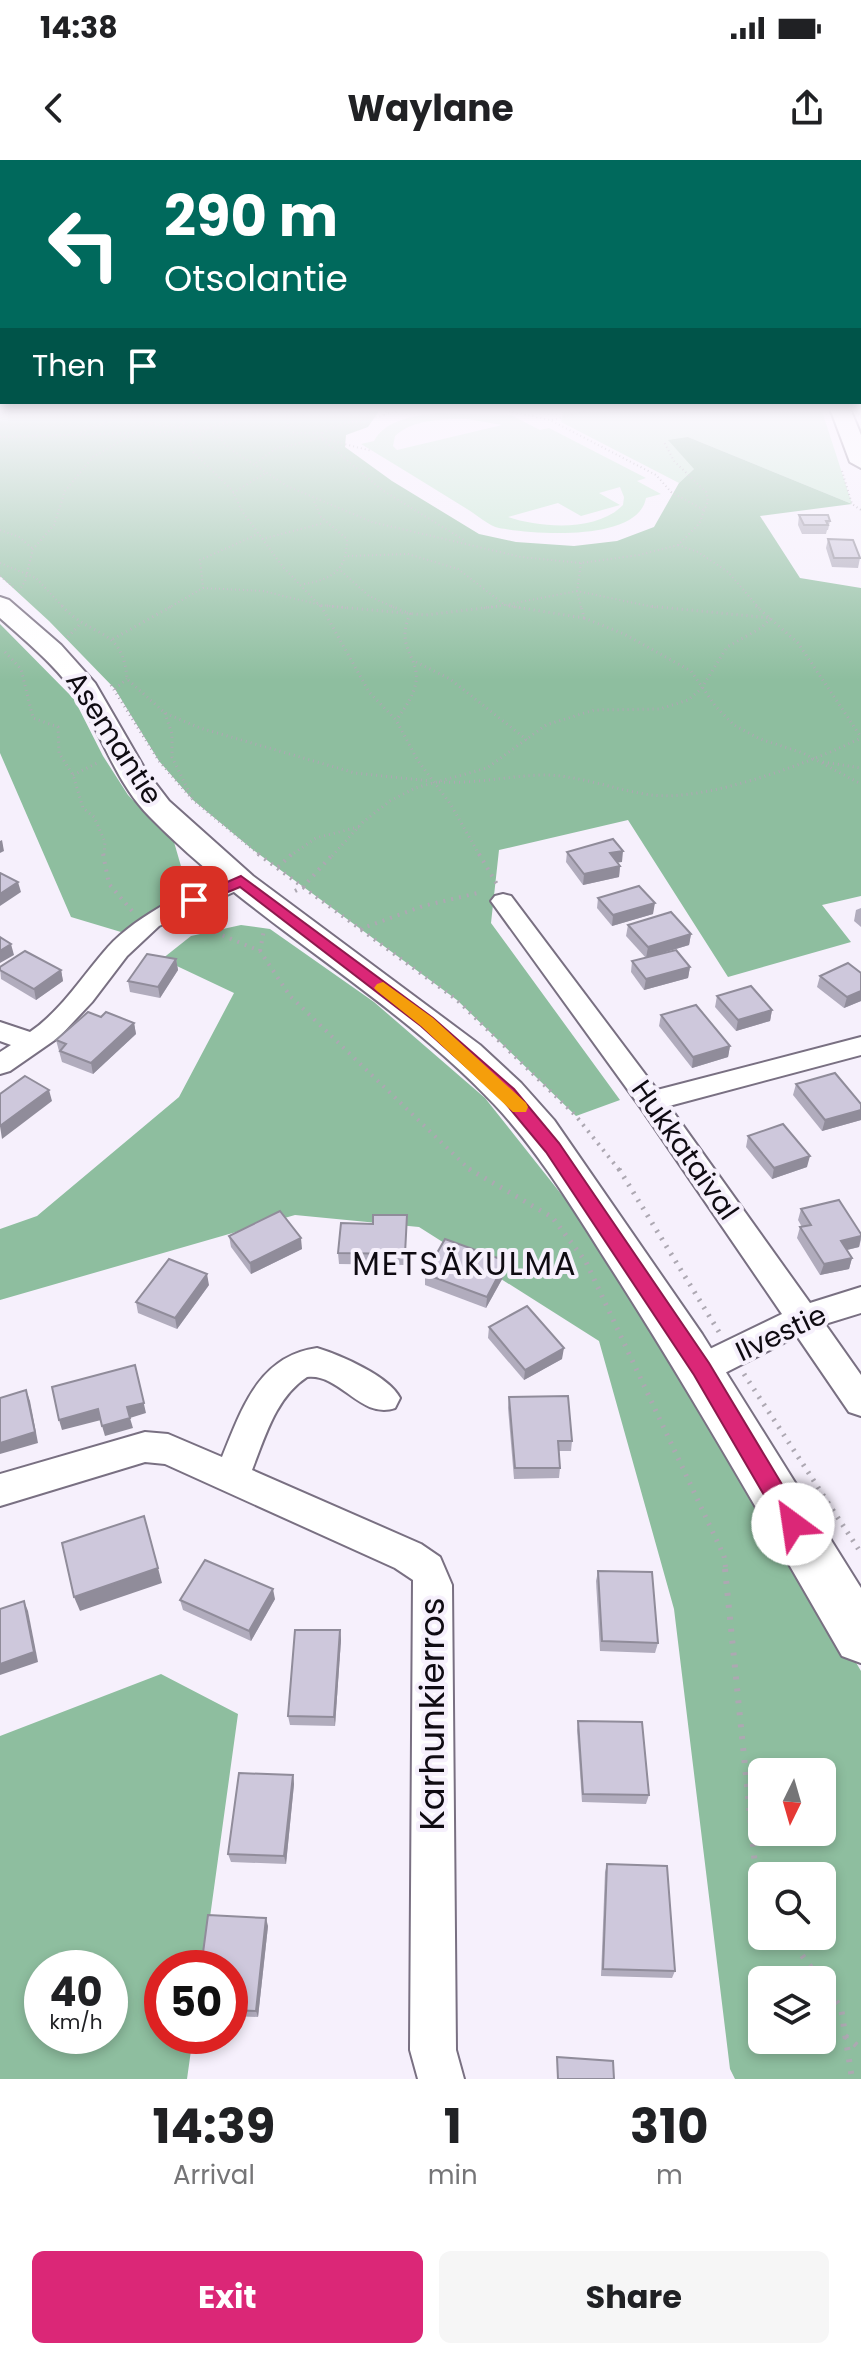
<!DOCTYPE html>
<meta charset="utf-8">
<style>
:root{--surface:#fff;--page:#f6f6f6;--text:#202124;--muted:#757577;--accent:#db2777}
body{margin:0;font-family:Poppins,sans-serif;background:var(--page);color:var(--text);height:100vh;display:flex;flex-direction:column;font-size:30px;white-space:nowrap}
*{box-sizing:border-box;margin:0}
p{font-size:26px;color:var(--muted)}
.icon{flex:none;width:44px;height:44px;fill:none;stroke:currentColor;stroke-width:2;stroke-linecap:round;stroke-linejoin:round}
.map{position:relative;height:1919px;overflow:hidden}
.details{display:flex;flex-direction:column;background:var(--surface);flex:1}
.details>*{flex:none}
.guide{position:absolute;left:0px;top:0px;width:862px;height:244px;box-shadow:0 4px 12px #0003;background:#00695c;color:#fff;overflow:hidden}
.needle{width:52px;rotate:185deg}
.buttons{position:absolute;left:748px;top:1598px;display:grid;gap:16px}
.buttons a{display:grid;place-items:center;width:88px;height:88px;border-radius:12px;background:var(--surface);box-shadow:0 4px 12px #0003;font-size:40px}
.speed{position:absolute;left:24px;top:1790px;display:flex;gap:16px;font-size:40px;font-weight:700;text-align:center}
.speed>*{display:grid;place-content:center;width:104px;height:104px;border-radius:50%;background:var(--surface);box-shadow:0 4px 12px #0003;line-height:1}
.speed small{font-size:20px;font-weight:400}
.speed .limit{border:12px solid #d22;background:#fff;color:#111}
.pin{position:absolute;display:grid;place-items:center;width:68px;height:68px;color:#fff;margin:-34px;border-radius:16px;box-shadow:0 4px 12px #0006}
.me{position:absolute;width:88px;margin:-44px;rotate:329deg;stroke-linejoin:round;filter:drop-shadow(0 0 6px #0008)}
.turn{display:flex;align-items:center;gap:28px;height:168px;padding:0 32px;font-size:36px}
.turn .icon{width:104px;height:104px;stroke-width:2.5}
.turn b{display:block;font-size:56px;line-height:68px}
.then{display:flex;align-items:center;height:76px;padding:0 32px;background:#0003;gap:16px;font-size:30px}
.eta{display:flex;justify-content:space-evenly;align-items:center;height:136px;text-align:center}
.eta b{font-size:48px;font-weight:700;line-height:56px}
.cta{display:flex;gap:16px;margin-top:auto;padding:16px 32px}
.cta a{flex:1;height:92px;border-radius:12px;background:var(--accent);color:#fff;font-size:32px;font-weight:700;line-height:92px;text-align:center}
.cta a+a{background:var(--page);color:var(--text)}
.status{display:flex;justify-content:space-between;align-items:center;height:56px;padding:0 40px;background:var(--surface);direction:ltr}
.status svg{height:22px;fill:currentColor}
header{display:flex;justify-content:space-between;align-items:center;height:104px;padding:0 32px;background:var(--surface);font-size:36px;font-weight:700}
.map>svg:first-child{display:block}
.green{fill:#c2e6ce;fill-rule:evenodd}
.forest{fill:#8ebe9f;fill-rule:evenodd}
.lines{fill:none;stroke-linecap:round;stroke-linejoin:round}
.street-casing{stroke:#797082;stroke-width:4}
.secondary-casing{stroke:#797082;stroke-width:4}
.path-far4{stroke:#ada8b2;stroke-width:2;stroke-dasharray:1 3;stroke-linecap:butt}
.path-far3{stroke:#ada8b2;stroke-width:3;stroke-dasharray:1 4;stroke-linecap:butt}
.path-far2{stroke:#ada8b2;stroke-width:4;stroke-dasharray:2 6;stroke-linecap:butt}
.path-far1{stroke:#ada8b2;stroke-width:5;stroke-dasharray:2 7;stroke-linecap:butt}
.path{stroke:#ada8b2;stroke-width:6;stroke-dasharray:3 9;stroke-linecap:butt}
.street{fill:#fff;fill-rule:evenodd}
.secondary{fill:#fff;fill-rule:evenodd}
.wall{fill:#b1acbd}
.shaded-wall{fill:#908c9a}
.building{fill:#cec8dc;stroke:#908c9a;stroke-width:2}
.route{fill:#db2777;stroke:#8e194d;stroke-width:2}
.slow{fill:#f59e0b}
.labels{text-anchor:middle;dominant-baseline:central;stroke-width:8;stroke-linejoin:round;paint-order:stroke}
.street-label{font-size:28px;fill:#0f0b12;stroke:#f6f0fc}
.quarter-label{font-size:32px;letter-spacing:2px;fill:#0f0b12;stroke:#f6f0fc}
.near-street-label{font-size:34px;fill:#0f0b12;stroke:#f6f0fc}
</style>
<div class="status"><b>14:38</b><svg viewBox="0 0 49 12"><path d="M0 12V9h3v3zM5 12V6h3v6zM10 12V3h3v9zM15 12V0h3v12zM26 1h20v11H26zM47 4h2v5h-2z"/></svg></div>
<header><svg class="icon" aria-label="back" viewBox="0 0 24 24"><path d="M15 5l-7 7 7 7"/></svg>Waylane<svg class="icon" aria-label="share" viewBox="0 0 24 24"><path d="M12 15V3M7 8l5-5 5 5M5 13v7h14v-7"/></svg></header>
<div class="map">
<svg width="861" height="1919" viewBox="0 0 861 1919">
<rect width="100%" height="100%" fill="#f6f0fc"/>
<g class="green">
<path d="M563,251H822L852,344L688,277L694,309L679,323L561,262Z"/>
<path d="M437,253L511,255L540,270L549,268L646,318L637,321L661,334L646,338C638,383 531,374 499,368C490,367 476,354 467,349C432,327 397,306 361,284L374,281C386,259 415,256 437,253ZM467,259L502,265L397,290L393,286L395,276C413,259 443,259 467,259ZM620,327L624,337L623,345C597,372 541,368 508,357L558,343L581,356L620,345L599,333Z"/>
</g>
<g class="forest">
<path d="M0,251H379L368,267L346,275L345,287L392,321L479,374L516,382L574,386L617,381L654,367L679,323L694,309L668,280L688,277L852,344L760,356L800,418L861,428V736L822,745L851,782L728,817L628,660L499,690L491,763L620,940L576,956L457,840L252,689L193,640L159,601L115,529L49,461L0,416Z"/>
<path d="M0,464L74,539L103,596L128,635L174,682L189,734L121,772L71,757L0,593Z"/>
<path d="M241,765L270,769L374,842L485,938L573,1049L666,1182L861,1511V1919H735L730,1909L674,1449L599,1181L419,1067L295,1055L0,1140V1069L37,1056L179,937L234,833L162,799L191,776ZM762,1612H822V1672H762ZM762,1716H822V1776H762ZM762,1820H822V1880H762Z"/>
<path d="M161,1514L238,1554L203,1808H162V1876H193L187,1919H0V1576ZM42,1808H110V1876H42Z"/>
</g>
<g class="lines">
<defs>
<g id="street">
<path d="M241,713L249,715L253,720L249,725L159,766L127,796L92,842L59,877L10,911L0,914V892L11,885L0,881V862L30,872C62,850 83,815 108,787C137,755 199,723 241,713Z"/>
<path d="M503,734L511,736L657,930L861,877V895L669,946L810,1143L861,1127V1153L825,1164L861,1215V1256L849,1252L797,1176L713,1219L701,1223L689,1219L685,1209L689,1199L782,1154L641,948L491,741L495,736Z"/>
<path d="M317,1188C340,1195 389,1216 400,1238L395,1248C361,1260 340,1213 307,1217C276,1237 265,1277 252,1310L421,1384L440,1397L452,1425L456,1890L464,1919H418L410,1890L413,1420L395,1408L165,1304L145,1302L0,1346V1314L145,1272L168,1274L222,1297C242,1248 259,1196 317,1188Z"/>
</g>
<g id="secondary">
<path d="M831,251H851L861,275V308L850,302Z"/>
<path d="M0,437L9,440L61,485L95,523L146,611L169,641L253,716L480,885L521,923L554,960L702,1174L861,1428V1503L842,1496C768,1368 695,1240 616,1116C578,1057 542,995 494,944C391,835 255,764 150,657C117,624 104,580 80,541C60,509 29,484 0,458Z"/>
</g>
</defs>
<use href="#street" class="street-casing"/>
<use href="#secondary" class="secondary-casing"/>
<g class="path-far4">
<path d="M131,251C151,271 183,267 209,267L230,289L287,326L372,362L521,397L581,403L639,395L678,385L699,364L708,341L706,332L674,301L664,282"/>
<path d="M173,251L186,266"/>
<path d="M287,251L288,269L294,273H323"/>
<path d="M386,251L382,256L342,264L323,273L321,278L382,330L464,380"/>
<path d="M509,251L550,260L656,315L671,332L704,350"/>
<path d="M384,255L397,251"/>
<path d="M552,260L584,251"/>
<path d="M207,269L190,282L192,291L232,330L242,351L283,407L322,448"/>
<path d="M81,272L131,253"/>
<path d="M0,277L197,271L267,251"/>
<path d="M256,303L275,289L321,278L372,291"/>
<path d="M842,311L852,344L861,350"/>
<path d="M233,333L267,312"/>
<path d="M0,370L19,377L33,389"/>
<path d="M262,379L324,363"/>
<path d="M678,385L698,392L728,412L759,448"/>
<path d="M348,396L408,394L458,409L505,445L577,431L658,448"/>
<path d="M0,403L36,418L64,448"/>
<path d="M581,403L577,431L581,448"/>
<path d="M341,411L369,436L395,448"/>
<path d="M0,416L15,428"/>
<path d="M304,424C333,419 347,410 347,379L321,357L313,339"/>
<path d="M203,428L263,431L321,445L348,448"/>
<path d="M19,431L25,421L33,389L54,365L65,331L93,297L131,275"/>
<path d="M168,448L203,428L200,400L258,374"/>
<path d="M484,448L505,445L521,448"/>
</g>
<g class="path-far3">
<path d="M62,446C92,479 123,466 127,519L165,553L200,568L355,613L430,621"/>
<path d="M321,446L369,532L396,560L418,601L451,645L480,696"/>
<path d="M327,446L426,455L500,446"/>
<path d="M391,446L410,454C389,501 444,499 396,560"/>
<path d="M509,446L584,458L581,446"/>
<path d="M756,446L798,483L861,577"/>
<path d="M584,458L624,474L691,511L716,547L734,565L760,579L803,593L861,624"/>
<path d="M68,477L80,464"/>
<path d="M113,479L172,446"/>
<path d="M5,492L21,509L33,558L58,567L59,593L73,615L83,648L94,657L105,682L104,696"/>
<path d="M416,502L450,519L527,580"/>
<path d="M111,525L159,601L193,640L261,696"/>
<path d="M115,529L127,519"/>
<path d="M165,553L172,574V597L192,638"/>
<path d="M823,602L861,608"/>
<path d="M73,615L99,602"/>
<path d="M439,622C476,624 507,616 543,615C580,615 614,630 651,635C706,642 810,603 861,578"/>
<path d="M290,696L316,678L362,666"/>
<path d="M332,696L363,662L390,641L415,628L487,608L546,565L594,550L660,549L688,540L701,529L727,487L761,468L771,458L648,446"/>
</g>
<g class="path-far2">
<path d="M103,694L109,724L133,752"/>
<path d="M258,694L457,840L576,956L620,1011"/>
<path d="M479,694L498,726"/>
<path d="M278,707L292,694"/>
<path d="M295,731L303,727L333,694"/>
<path d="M193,763L260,791L290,836L471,1011"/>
<path d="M360,769L423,746L482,732"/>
<path d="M260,791L264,770"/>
</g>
<g class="path-far1">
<path d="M469,1009L552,1057L586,1102L724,1396L726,1411"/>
<path d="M619,1009L719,1172"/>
<path d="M744,1214L861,1393"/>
</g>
<g class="path">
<path d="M725,1409L758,1735L762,1741"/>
<path d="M788,1776L820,1820"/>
<path d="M822,1822L841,1848L852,1919"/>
<path d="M845,1876L861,1889"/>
</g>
<use href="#street" class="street"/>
<use href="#secondary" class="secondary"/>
</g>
<g class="wall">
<path d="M799,355L830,361L828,370H827L826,374H802L798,365Z"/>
<path d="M828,379L860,398L858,408L832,407L826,388Z"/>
<path d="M567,692L622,702H617L620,706L619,717L583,725L566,702Z"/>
<path d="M598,738L653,754L612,766L597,748Z"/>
<path d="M861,748V767L854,761L856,750Z"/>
<path d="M628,765L691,774L689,785L646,798L626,776Z"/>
<path d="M176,799L178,810L160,838L130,832L128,821Z"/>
<path d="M632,801L690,807L688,818L644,830L631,812Z"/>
<path d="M0,807L61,810L63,821L36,840L1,819Z"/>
<path d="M861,813V841L844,848L817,827L820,816Z"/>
<path d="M717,836L772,850L770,861L736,871L715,847Z"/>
<path d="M661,855L730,886L728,897L692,908L659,866Z"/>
<path d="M101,857L134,863L136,874L93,914L62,902L56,880Z"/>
<path d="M796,924L861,944V960L822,971L793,935Z"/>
<path d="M748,976L807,1007L772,1019L746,987Z"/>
<path d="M801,1049L861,1074V1080L859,1087L847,1090L852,1098L849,1109L820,1115L797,1078L800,1067H802L798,1060Z"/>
<path d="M407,1055L405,1105L339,1104L338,1093Z"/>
<path d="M229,1076L302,1089L251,1114L231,1087Z"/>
<path d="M506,1101V1112L486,1148L425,1125V1114Z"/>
<path d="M209,1125L177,1169L138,1153L136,1142Z"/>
<path d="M489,1167L562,1199L524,1220L488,1178Z"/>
<path d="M509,1237L572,1281L571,1291H559L560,1308L559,1318L514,1319L508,1248Z"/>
<path d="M598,1411L658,1483L655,1493L600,1491L596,1421Z"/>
<path d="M275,1439L251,1481L183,1450L180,1440Z"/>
<path d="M340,1470L341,1480L335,1566L290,1565L288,1556Z"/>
<path d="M578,1561L649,1635L646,1644L582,1642L577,1570Z"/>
<path d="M293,1615L294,1624L286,1704L231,1702L228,1694Z"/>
<path d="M607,1704L675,1811L672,1818L601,1816L605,1712Z"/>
<path d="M268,1766L258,1857L230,1856V1808Z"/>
</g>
<g class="shaded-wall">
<path d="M2,680L4,691L0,693V681Z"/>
<path d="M623,691L622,702L609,704L610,693Z"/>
<path d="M620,706L619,717L583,725L584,714Z"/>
<path d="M18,722L21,732L0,746V734Z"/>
<path d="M655,743L653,754L612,766L613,755Z"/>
<path d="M691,774L689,785L646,798L648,787Z"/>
<path d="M11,784L14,795L0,803V791Z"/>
<path d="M176,799L178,810L160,838L158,827Z"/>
<path d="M690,807L688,818L644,830L646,819Z"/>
<path d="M61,810L63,821L36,840L34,829Z"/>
<path d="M861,831V841L844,848L847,837Z"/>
<path d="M772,850L770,861L736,871L738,860Z"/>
<path d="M134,863L136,874L93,914L91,903Z"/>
<path d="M730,886L728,897L692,908L693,897Z"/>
<path d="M49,930L52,941L2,979L0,966Z"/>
<path d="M861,950V960L822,971L825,960Z"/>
<path d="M810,996L807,1007L772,1019L774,1008Z"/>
<path d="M861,1076L859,1087L838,1092L841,1081Z"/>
<path d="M301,1078L302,1089L251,1114L250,1103Z"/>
<path d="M852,1098L849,1109L820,1115L824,1104Z"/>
<path d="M506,1101V1112L486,1148L487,1137Z"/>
<path d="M207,1114L209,1125L177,1169L175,1158Z"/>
<path d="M564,1188L562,1199L524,1220L525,1210Z"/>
<path d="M135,1205L146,1253L130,1258L127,1247Z"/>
<path d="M26,1230L30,1241L38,1283L0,1294V1283Z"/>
<path d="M98,1249L101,1260L62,1270L59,1260Z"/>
<path d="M130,1258L133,1268L105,1276L102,1266Z"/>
<path d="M158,1408L162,1423L80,1451L74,1437Z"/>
<path d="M273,1429L275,1439L251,1481L249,1471Z"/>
<path d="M24,1441L28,1451L38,1502L0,1515V1504Z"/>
<path d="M340,1470L341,1480L335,1566L334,1557Z"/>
<path d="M293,1615L294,1624L286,1704L284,1696Z"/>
<path d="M266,1758L268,1766L258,1857L256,1851Z"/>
</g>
<g class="building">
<path d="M799,355H828L830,361H826L828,365H804Z"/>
<path d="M828,379L853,380L860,398H834Z"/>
<path d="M613,679L623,691L610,693L620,706L584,714L567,692Z"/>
<path d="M0,713L18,722L0,734Z"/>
<path d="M639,726L655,743L613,755L598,738Z"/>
<path d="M671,752L691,774L648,787L628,765Z"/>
<path d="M0,777L11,784L0,791Z"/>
<path d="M676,790L690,807L646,819L632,801Z"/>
<path d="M25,791L61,810L34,829L0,810V807Z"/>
<path d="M147,794L176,799L158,827L128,821Z"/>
<path d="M848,803L861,813V831L847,837L820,816Z"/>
<path d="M751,826L772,850L738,860L717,836Z"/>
<path d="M696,845L730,886L693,897L661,855Z"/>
<path d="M88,852L101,857L106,852L134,863L91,903L60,891L66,884L56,880Z"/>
<path d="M835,913L861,944V950L825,960L796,924Z"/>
<path d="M25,916L49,930L0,966V934Z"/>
<path d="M783,964L810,996L774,1008L748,976Z"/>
<path d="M839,1040L861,1074V1076L841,1081L852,1098L824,1104L800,1067L811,1065L801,1049Z"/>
<path d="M280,1051L301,1078L250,1103L229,1076Z"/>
<path d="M373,1055H407L405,1094L338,1093L341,1063L373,1064Z"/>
<path d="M445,1079L506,1101L487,1137L425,1114Z"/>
<path d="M169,1099L207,1114L175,1158L136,1142Z"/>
<path d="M527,1146L564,1188L525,1210L489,1167Z"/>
<path d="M135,1205L144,1243L127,1247L130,1258L102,1266L98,1249L59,1260L52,1227Z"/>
<path d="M26,1230L35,1272L0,1283V1238Z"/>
<path d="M568,1236L572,1281H558L560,1308H515L509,1237Z"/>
<path d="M144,1356L158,1408L74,1437L62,1383Z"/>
<path d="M205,1400L273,1429L249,1471L180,1440Z"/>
<path d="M598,1411L652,1412L658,1483L602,1481Z"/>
<path d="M24,1441L34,1492L0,1504V1449Z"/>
<path d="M295,1470H340L334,1557L288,1556Z"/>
<path d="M578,1561L642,1562L649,1635L583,1634Z"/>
<path d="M239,1613L293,1615L284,1696L228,1694Z"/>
<path d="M607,1704L667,1706L675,1811L603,1809Z"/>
<path d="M208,1755L266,1758L256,1851L230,1850V1808H201Z"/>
<path d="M557,1897L613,1901L614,1919H558Z"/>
</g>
<linearGradient id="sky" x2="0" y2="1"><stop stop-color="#8dc2ed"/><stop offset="0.48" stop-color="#fbf8fe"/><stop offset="1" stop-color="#fbf8fe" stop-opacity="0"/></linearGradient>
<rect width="861" height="520" fill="url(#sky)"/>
<path class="route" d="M241,716L433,858L514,929L559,983L709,1203L801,1356L805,1364L801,1371L793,1374L785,1371L694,1215L546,992L501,938L421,866L240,727L199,744H188L186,740Z"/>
<path class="slow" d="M383,822L433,858L526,943L528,947L526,952H513L421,866L377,831L374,828L377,824Z"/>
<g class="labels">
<g class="street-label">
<text transform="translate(114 578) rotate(57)">Asemantie</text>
<text transform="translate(685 990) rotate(55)">Hukkataival</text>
<text transform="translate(781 1173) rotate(-25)">Ilvestie</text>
</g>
<g class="quarter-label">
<text x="465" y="1103">METSÄKULMA</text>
</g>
<g class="near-street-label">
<text transform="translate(432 1554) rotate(-90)">Karhunkierros</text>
</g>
</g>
</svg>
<div class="buttons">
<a><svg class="needle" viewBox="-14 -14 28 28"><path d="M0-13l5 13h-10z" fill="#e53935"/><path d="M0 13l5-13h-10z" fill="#757577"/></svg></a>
<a><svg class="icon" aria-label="search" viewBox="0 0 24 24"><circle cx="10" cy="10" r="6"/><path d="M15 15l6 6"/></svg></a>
<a><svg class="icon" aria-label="layers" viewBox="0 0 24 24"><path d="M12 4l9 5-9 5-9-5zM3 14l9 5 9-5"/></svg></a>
</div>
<div class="speed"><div>40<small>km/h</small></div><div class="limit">50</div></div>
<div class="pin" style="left:194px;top:740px;background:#d93025"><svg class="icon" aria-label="arrive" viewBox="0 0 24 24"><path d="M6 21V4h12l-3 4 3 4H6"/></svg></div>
<svg class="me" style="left:793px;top:1364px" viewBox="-20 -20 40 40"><circle r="19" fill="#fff"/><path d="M0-13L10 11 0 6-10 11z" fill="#db2777"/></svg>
<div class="guide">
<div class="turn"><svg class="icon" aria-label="left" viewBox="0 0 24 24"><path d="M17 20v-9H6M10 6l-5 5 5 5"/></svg><div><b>290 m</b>Otsolantie</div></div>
<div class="then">Then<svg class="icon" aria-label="arrive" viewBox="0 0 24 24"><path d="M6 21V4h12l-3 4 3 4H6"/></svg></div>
</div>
</div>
<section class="details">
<div class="eta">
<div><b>14:39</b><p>Arrival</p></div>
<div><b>1</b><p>min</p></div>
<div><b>310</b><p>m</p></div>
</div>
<div class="cta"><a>Exit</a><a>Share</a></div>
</section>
